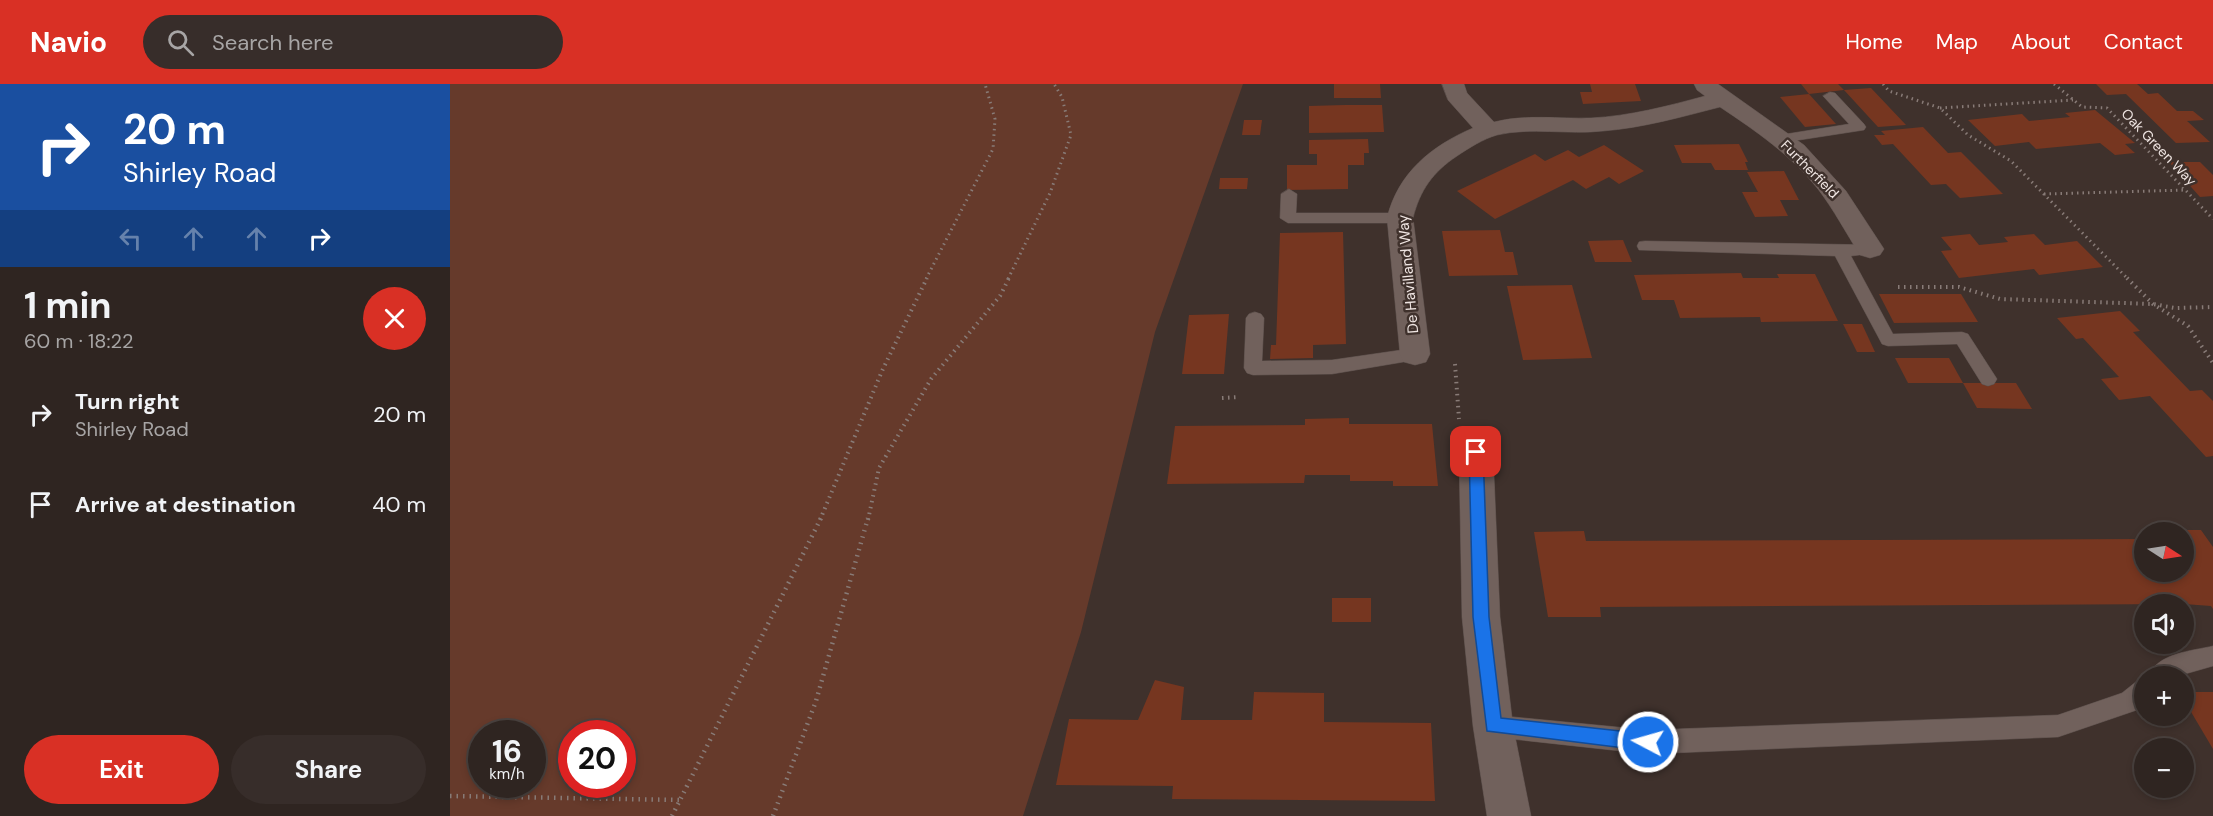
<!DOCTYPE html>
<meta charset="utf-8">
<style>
:root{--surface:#2f2521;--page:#372d2a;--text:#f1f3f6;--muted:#a7a5a5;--line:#4a423f;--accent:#d93025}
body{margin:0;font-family:"DM Sans",sans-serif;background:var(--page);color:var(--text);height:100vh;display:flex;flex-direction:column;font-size:22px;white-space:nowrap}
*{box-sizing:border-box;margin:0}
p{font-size:20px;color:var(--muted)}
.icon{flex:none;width:33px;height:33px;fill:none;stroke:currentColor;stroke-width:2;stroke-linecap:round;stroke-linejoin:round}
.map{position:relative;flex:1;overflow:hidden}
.side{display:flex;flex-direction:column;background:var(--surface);width:450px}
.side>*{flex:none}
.hud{background:#1a4fa0;color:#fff;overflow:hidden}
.needle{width:39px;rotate:102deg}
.fabs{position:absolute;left:1684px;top:438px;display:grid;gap:12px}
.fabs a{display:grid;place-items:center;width:60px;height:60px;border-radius:50%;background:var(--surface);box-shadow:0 3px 9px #0003,0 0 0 2px var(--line);font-size:30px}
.speed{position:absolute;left:18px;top:636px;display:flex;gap:12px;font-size:30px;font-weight:700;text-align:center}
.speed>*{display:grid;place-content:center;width:78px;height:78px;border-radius:50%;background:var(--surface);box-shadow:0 3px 9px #0003,0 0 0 2px var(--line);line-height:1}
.speed small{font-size:15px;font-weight:400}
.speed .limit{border:9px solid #d22;background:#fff;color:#111}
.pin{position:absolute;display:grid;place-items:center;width:51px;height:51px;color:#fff;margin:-26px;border-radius:12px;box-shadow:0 3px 9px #0006}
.me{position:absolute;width:66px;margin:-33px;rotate:276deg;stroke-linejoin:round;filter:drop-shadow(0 0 4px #0008)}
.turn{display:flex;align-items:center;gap:21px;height:126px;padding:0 24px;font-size:27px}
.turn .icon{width:78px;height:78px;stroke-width:2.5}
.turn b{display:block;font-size:42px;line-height:51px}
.lanes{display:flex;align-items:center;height:57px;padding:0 24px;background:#0003;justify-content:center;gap:30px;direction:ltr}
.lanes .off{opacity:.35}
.round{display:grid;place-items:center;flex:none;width:63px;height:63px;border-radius:32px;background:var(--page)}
.summary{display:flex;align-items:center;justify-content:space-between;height:102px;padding:0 24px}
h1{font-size:36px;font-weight:700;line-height:45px}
.primary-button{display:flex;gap:12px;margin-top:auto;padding:12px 24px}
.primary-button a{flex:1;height:69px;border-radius:36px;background:var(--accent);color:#fff;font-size:24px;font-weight:700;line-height:69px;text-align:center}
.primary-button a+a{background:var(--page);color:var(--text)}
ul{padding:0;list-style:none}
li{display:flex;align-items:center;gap:18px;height:90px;padding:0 24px}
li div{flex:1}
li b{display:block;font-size:22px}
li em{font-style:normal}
header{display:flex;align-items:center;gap:36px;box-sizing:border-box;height:84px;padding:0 30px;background:var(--accent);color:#fff}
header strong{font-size:28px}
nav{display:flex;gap:33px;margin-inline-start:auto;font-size:21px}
.search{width:420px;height:54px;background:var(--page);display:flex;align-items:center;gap:15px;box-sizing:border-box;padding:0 21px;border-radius:33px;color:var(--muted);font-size:22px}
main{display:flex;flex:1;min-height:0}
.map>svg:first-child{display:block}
.green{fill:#663a2b;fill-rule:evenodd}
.building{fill:#763620}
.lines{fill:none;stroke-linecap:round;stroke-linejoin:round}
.lane-casing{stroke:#5a4e4a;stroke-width:1}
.street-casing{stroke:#5a4e4a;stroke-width:1}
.path-far2{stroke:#887b77;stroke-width:3;stroke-dasharray:1.5 4;stroke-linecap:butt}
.path-far1{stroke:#887b77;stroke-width:4;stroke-dasharray:1.5 4.5;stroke-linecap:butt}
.path{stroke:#887b77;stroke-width:4.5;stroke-dasharray:1.5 5;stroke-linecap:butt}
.lane{fill:#71615c;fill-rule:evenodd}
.street{fill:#71615c;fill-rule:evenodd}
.route{fill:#1a73e8;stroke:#114b97;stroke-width:1.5}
.labels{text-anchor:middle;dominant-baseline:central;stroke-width:5;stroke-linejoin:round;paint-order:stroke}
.far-street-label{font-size:14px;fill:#efe5e2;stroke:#3f312c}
.street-label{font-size:15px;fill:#efe5e2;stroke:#3f312c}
</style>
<header>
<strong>Navio</strong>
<div class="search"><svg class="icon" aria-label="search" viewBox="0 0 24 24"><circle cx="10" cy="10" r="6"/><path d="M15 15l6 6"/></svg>Search here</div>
<nav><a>Home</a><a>Map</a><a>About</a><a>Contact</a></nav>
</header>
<main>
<section class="side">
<div class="hud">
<div class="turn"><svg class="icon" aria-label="right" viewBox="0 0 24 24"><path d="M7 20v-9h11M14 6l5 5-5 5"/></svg><div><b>20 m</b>Shirley Road</div></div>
<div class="lanes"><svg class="icon off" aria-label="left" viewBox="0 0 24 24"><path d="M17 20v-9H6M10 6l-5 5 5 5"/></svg><svg class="icon off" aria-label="ahead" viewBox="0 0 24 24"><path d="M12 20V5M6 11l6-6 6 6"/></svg><svg class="icon off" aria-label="ahead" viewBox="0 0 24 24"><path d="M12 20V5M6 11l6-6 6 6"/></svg><svg class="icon" aria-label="right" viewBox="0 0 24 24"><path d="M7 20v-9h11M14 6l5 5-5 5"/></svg></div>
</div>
<div class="summary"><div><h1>1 min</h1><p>60 m · 18:22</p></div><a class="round" style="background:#d93025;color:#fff"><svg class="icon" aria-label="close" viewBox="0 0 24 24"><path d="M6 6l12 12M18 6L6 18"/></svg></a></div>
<ul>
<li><svg class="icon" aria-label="right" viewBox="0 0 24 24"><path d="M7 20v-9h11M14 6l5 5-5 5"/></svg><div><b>Turn right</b><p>Shirley Road</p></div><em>20 m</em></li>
<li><svg class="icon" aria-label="arrive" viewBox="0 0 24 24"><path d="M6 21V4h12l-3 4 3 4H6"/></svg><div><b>Arrive at destination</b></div><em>40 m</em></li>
</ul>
<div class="primary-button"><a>Exit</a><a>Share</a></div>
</section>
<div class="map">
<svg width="1763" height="732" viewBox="0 0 1763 732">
<rect width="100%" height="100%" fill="#3f312c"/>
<path class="green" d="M0,0H793L705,248L631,548L573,732H0ZM32,650H82V700H32ZM122,650H172V700H122Z"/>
<g class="building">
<path d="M884,0H930L931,14H884Z"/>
<path d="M1140,0H1185L1191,17L1133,20L1130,8H1142Z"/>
<path d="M1351,0H1388L1394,6L1421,4L1456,41L1428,43L1394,6L1359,10Z"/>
<path d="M1646,0H1687L1698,10L1708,9L1727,27H1743L1754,36L1737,37L1760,58L1726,59L1676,10L1657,11Z"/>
<path d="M1359,10L1386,40L1355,43L1330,13Z"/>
<path d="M895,21H932L934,48L859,49V22Z"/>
<path d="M1645,26L1685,59L1675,60L1685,69L1665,71L1650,59L1586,65L1579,58L1545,62L1518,36L1572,30L1579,37L1620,33L1615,29Z"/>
<path d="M794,36H812L810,51H792Z"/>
<path d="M1473,43L1498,69L1511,68L1553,110L1510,114L1496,100L1481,101L1443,60L1432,61L1424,51H1435L1431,47Z"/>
<path d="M918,55L919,69H914V81H898V105L837,106V81H867V70H859V56Z"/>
<path d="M1289,60L1298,78H1295L1298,86H1265L1261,79H1232L1224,61Z"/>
<path d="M1154,61L1194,87L1169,100L1159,93L1136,105L1123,96L1045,135L1007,107L1085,70L1095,77L1118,66L1129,73Z"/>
<path d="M1719,78H1750L1763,91V112L1750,113Z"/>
<path d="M1334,87L1349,116H1330L1338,132L1305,133L1292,108H1308L1297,88Z"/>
<path d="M770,94H798L797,105H769Z"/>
<path d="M1050,146L1055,168H1063L1068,191L999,192L992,147Z"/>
<path d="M893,148L896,260L863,261V274L820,275L821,261H826L830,149Z"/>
<path d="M1520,150L1529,161L1558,158L1554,153L1584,150L1595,161L1627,157L1653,183L1589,191L1584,185L1509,194L1491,167L1502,166L1491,153Z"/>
<path d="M1173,156L1182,178H1145L1138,157Z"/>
<path d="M1291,189L1293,194H1329L1327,190H1365L1388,237L1311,238L1310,233L1230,234L1224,216H1192L1184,191Z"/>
<path d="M1122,201L1142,274L1073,276L1057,202Z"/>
<path d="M1429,210H1511L1528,238L1444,239Z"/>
<path d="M1670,227L1690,247L1683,248L1740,307L1752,306L1763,317V372L1756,373L1700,312L1669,316L1651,295L1669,293L1633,254L1626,255L1607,234Z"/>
<path d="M779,230L774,290H732L739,231Z"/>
<path d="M1393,240H1412L1425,268H1407Z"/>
<path d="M1445,274H1499L1513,299H1458Z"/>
<path d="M1513,299H1566L1582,325L1527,324Z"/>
<path d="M899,334V340H982L988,402H943V397H900V391H855L854,399L717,400L725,342L855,341V335Z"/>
<path d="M1711,446H1751L1763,463V525L1761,522L1734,520L1150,523L1151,533H1098L1084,448L1134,447L1136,457L1695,455V488H1734V448H1713Z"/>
<rect x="882" y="514" width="39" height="24"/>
<path d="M705,596L734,603L731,636H802L804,608L874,609V638L981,639L985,717L722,715L723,702L606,701L619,635L688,636Z"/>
<path d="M1734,608H1763V665L1734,616Z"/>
</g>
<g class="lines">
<defs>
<g id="lane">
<path d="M1380,8L1385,9L1414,40L1416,43L1414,46L1330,59L1325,58L1323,55L1325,52L1330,51L1399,40L1373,12Z"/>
<path d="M839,105L847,110L846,129H950L958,134L950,139H838L830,134L831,110Z"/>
<path d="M1195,157L1426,161L1428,165L1426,169L1401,172L1443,250L1512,248L1518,250L1547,295L1544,300L1538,302L1532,300L1507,260L1438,262L1432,260L1385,172L1189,166L1187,162L1189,158Z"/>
<path d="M805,228L811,230L814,234L812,277L882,276L965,264L971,265L974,270L971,275L965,276L882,290L803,291L797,289L794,284L796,234L799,230Z"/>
<path d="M1763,562V582L1728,592H1699C1707,569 1742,567 1763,562Z"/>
<path d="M1695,594V620L1687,626L1608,653L1198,670L1043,653L1035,650L1031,642L1035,634L1043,631L1198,646L1608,631L1672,609L1687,597Z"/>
</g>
<g id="street">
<path d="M992,0H1014L1017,9L1044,38C1075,30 1109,35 1141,34C1180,32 1218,22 1255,12L1247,6L1244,0H1268L1354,61L1396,107L1434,165L1430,171L1420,174L1410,171C1396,149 1384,126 1368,105C1341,71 1306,47 1270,23C1231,33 1192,44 1153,47C1118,51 1081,43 1047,51C1033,55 1019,64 1007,72C983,88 970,106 963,134L980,270L976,278L965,281L954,278L950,270L937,134C948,89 981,62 1023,44L998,16Z"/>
<path d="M1026,355L1038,359L1043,368L1050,533L1063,642L1081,732H1037L1023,642L1012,533L1009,368L1014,359Z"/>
</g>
</defs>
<use href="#lane" class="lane-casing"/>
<use href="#street" class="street-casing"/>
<g class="path-far2">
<path d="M1433,0L1439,7L1490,24L1518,51L1561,77L1678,195"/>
<path d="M1604,0L1632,23L1657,24L1763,135"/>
<path d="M1490,24L1623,16"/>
<path d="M1594,110L1736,106"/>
<path d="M476,195L543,65L545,35L535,0"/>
<path d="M558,195L600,109L621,51L612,13L604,0"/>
</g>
<g class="path-far1">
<path d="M1677,194L1703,220L1738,242L1763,279"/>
<path d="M1448,203H1509L1550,215L1703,220L1725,224L1763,223"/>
<path d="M1005,280L1009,335"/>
<path d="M772,314L789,313"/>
<path d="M370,436L432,287L477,194"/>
<path d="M418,436L429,384L481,295L550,212L559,194"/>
</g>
<g class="path">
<path d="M0,712L230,716"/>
<path d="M222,732L371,434"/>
<path d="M323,732L366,617L418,434"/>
</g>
<use href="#lane" class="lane"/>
<use href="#street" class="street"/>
</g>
<path class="route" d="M1026,362L1033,368L1039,533L1051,634L1198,650L1204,653L1207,658L1204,664L1198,667L1037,647L1023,533L1019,368Z"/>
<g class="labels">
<g class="far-street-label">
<text transform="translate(1709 63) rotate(46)">Oak Green Way</text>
<text transform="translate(1360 85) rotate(45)">Furtherfield</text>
</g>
<g class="street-label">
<text transform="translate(958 190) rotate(-95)">De Havilland Way</text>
</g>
</g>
</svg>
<div class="fabs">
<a><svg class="needle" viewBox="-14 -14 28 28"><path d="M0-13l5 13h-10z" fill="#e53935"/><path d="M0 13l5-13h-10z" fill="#a7a5a5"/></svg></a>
<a><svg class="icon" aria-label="sound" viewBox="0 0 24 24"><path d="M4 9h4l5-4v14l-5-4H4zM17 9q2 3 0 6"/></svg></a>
<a>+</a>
<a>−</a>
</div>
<div class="speed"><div>16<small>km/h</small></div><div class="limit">20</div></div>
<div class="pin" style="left:1026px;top:368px;background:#d93025"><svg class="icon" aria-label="arrive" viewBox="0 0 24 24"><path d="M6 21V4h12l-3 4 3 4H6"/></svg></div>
<svg class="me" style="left:1198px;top:658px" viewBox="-20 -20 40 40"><circle r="17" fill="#1a73e8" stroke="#fff" stroke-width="3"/><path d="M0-11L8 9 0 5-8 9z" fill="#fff"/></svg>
</div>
</main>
